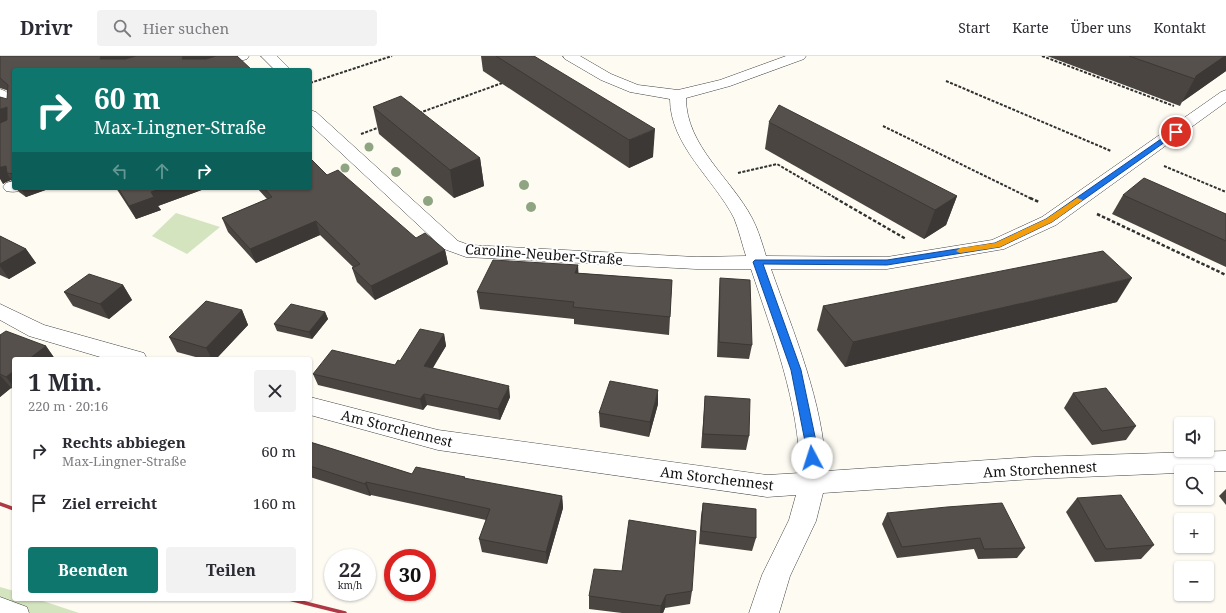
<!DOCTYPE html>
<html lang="de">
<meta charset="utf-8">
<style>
:root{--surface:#fff;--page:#f2f2f3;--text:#2b2b33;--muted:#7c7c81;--line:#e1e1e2;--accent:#0f766e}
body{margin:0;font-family:"Noto Serif",serif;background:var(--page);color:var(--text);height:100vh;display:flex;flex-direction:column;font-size:15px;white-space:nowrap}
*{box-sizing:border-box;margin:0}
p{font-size:13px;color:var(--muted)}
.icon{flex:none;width:22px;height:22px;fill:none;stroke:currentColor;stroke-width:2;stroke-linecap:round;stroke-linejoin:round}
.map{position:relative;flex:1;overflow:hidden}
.sheet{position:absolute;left:12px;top:301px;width:300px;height:244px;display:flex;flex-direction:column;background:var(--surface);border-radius:4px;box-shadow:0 1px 3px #0004}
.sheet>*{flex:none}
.guide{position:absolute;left:12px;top:12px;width:300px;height:122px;border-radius:4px;box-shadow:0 1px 3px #0004;background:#0f766e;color:#fff;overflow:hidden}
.fabs{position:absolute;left:1174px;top:361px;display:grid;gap:8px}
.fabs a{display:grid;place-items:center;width:40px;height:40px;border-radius:4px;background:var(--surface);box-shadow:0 1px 3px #0004;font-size:20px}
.speed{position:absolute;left:324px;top:493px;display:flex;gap:8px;font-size:20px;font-weight:700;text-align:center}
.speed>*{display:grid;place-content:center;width:52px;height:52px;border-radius:50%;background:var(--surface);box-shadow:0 1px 3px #0004;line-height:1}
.speed small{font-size:10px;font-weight:400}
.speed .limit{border:6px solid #d22;background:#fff;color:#111}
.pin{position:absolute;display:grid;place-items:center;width:34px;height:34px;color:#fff;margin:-17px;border:2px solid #fff;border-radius:50%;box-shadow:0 1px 4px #0007}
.me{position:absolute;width:44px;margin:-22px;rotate:355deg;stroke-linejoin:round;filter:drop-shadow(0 0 3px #0008)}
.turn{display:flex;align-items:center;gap:14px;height:84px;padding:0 16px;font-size:18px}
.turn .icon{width:52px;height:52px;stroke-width:2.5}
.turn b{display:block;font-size:28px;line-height:34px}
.lanes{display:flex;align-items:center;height:38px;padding:0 16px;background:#0003;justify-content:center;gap:20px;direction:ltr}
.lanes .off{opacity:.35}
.round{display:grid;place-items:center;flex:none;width:42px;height:42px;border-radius:4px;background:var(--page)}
.head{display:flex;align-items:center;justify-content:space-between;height:68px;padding:0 16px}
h1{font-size:24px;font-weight:700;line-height:30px}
.primary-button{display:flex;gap:8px;margin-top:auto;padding:8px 16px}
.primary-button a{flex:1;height:46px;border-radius:4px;background:var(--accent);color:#fff;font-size:16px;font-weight:700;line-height:46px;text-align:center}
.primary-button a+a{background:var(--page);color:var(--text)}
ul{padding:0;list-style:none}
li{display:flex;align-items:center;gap:12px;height:52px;padding:0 16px}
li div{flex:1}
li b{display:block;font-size:15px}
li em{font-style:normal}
header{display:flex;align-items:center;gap:24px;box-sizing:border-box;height:56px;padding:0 20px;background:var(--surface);border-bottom:1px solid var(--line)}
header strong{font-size:19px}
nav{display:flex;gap:22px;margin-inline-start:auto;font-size:14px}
.search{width:280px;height:36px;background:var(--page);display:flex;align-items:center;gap:10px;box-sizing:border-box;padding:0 14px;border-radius:4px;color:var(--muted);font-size:15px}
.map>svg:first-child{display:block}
.green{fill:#d4e4bf}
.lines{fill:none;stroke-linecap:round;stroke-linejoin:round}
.lane-casing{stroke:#424242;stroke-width:1}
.street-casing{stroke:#424242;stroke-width:1}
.path-far1{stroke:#313131;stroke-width:2;stroke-dasharray:3 1.5;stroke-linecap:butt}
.path{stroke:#313131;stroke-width:2.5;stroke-dasharray:3.5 2;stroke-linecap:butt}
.lane{fill:#fff;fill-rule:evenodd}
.street{fill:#fff;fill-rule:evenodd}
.rail{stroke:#ae3844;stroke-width:3.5}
.tree{fill:#8fa582}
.wall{fill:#4a4541}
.shaded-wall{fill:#3c3835}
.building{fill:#56504c;stroke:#3c3835}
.route{fill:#1a73e8;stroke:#114b97}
.slow{fill:#f59e0b}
.labels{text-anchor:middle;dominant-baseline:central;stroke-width:4;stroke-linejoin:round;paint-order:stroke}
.street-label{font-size:14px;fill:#0f0f0f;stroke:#fff}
</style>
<header>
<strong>Drivr</strong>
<div class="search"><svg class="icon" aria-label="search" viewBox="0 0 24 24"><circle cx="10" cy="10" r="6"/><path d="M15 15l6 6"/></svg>Hier suchen</div>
<nav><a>Start</a><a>Karte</a><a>Über uns</a><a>Kontakt</a></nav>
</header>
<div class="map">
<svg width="1226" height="557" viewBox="0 0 1226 557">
<rect width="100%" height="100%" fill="#fdfbf2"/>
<g class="green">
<path d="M176,157L220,171L187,198L152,180Z"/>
<path d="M0,531L14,535V543H37L79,557H0Z"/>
</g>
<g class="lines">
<defs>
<path id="lane" d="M0,541L27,551L29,557H0Z"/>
<g id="street">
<path d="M227,0H249L247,3L210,14H188L190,11Z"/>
<path d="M261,0H277L291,14H275Z"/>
<path d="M563,0H580L611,18L638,29L678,34L720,24L786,0H806L804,3L730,30L686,42C686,90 731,122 752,162C758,173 762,187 766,200L887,201L992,184L1042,161L1221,36L1226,34V46L1056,169L1004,193L887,213H771C794,278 823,345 826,415L1033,401L1226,395V415L1033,423L823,437L816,465L790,520L779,557H749L762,519L789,464L796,439L767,441L438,394L310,359V341L438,374L767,419L800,417C799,346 773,279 751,213H696L466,201L444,193L310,68V54L316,56L458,185L469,189L696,201L746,200C742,188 739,174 734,162C714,123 670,89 670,43L630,36L601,24L565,3Z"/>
<path d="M0,33L5,35L14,42V55L8,53L0,46Z"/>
<path d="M14,125V132H22C18,137 11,136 6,135L3,131L6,127Z"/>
<path d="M0,248L44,269L144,297L147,303H107L29,280L0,264Z"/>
</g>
</defs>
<use href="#lane" class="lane-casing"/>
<use href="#street" class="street-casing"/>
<g class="path-far1">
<path d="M1042,0L1174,50"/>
<path d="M946,25L1111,95"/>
<path d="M310,27L392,0"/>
<path d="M419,57L505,26"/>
<path d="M883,70L1032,143"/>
<path d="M361,78L380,71"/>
<path d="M1164,110L1226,136"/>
<path d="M738,117L777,108L837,143"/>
</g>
<g class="path">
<path d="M835,142L906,183"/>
<path d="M1030,142L1039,146"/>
<path d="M1097,158L1226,219"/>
</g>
<use href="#lane" class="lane"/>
<use href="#street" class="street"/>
<g class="rail">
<path d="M0,448L14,453"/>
<path d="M289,543L345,557"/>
</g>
</g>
<g class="tree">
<circle cx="369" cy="91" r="4.5"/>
<circle cx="345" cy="112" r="4.5"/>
<circle cx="396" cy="116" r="5"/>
<circle cx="524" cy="129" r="5"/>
<circle cx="428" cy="145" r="5"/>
<circle cx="531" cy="151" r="5"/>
</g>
<g class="wall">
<path d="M0,0L14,14V129L11,124L6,126L3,128L8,35L6,34L0,32Z"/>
<path d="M481,0H534L653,101L629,112L483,15Z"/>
<path d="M1047,0H1226V15L1182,46L1180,50Z"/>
<path d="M373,51L480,102L484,130L454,142L379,78Z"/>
<path d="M769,66L957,140L946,169L924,183L765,93Z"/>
<path d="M327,119L416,182L445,194L448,208L375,244L357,226L352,212L353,211L320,179L256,207L228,176L222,162L267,143L257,132H310Z"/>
<path d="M16,132H51L26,141L19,136Z"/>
<path d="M116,132H207L158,150L161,154L136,163Z"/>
<path d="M1123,139L1226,158V211L1112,158Z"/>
<path d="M0,180L26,193L36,207L9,223L0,219Z"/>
<path d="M578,209V217L672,224L669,279L574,268V263L480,253L477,236Z"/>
<path d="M720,222L752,289L749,303L717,301L719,237Z"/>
<path d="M123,229L132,244L109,263L73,250L64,236Z"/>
<path d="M1117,246L845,311L817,274L823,250Z"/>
<path d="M242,254L248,269L216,303H203L177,296L169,281Z"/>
<path d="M325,256L328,263L312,283L277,275L274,268Z"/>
<path d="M444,278L446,290L432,312L510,341L500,364L427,349L423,354L318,329L313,318L395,309Z"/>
<path d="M0,279L46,290L55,303H14V334L11,332L0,341Z"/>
<path d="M1073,337L1136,370L1126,384L1092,389L1064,352Z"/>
<path d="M705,340L749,380L746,394L701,392L704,354Z"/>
<path d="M658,348L649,381L600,371L599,357Z"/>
<path d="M310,386L412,418L465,421V423L562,440L563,452L547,508L482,496L479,483L486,464L371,439L370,440L310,421Z"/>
<path d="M1226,433V449L1219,440Z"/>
<path d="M1077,442L1154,489L1141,503L1095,506L1066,456Z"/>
<path d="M703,447L756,482L752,495L699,488L701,460Z"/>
<path d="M887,457L1025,492L1017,502L978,503L974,493L897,502L882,468Z"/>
<path d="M692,535L690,548L665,552L663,557H622L589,553V540Z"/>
</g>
<g class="shaded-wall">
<path d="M101,0H143L107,14L100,3Z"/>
<path d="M183,0H222L190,10L182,3Z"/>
<path d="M1225,0H1226V15L1182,46L1196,20Z"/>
<path d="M7,51L14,63L0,69V53Z"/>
<path d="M655,73L653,101L629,112V84Z"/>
<path d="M480,102L484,130L454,142L450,114Z"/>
<path d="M6,110L7,117L11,124L6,126L3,128L0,123V111Z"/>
<path d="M21,132H51L26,141Z"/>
<path d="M162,132H207L158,150L161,154L136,163L129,150L151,136Z"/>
<path d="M957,140L946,169L924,183L935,154Z"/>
<path d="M316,165L320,179L256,207L250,193Z"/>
<path d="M26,193L36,207L9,223L0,210V208Z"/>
<path d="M445,194L448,208L375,244L371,230Z"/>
<path d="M578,209L579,226L575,217Z"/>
<path d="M1132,222L1117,246L845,311L853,286Z"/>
<path d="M123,229L132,244L109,263L100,248Z"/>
<path d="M242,254L248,269L216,303H212L206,292Z"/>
<path d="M325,256L328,263L312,283L309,276Z"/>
<path d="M444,278L446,290L427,322L424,310Z"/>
<path d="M46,290L55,303H29Z"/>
<path d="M14,315V331L6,321Z"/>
<path d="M0,319L11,332L0,341Z"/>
<path d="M509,330L510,341L500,364L498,353Z"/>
<path d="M658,334V348L649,381L650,366Z"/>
<path d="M424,338L427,349L423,354L420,343Z"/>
<path d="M366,426L371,439L370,440L365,428Z"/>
<path d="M562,440L563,452L547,508L546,496Z"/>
<path d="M666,539L665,552L663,557H660L661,550Z"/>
</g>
<g class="building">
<path d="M0,0H101L100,3H125L136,0H183L182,3H206L216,0H237L252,14H14V118L7,117L6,110L0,111V67L7,64V51L0,53V41L7,43L8,29L0,22Z"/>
<path d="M496,0H534L655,73L629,84Z"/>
<path d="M1129,0H1225L1196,20L1195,23Z"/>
<path d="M401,40L480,102L450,114L373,51Z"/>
<path d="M779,49L957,140L935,154L769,66Z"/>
<path d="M310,102L327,119L338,114L416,182L425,177L445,194L371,230L352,212L360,208L316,165L250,193L222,162L272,141L264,132H310Z"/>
<path d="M14,119V125L10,123Z"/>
<path d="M1144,122L1226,158V185L1123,139Z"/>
<path d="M118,132H162L151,136L154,141L129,150Z"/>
<path d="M0,180L26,193L0,208Z"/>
<path d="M1103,195L1132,222L853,286L823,250Z"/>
<path d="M493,204L578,209L575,217L672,224L670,261L573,251L574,246L477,236Z"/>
<path d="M89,218L123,229L100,248L64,236Z"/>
<path d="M720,222L750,224L752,289L719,286Z"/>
<path d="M206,245L242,254L206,292L169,281Z"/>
<path d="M291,248L325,256L309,276L274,268Z"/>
<path d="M420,273L444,278L424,310L509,330L498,353L424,338L420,343L313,318L332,294L395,309L398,304L400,305Z"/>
<path d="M6,275L46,290L29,303H14V315L6,321L0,318V279Z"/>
<path d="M610,325L658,334L650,366L599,357Z"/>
<path d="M1106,332L1136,370L1102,375L1073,337Z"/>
<path d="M705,340L750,343L749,380L703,378Z"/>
<path d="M310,386L333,393L412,418L416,411L465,421L464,422L562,440L546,496L479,483L490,453L366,426L365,428L310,410Z"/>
<path d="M1121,439L1154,489L1106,493L1077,442Z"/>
<path d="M703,447L756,453V482L701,475Z"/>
<path d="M1002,447L1025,492L984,493L980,482L902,491L887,457L947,451Z"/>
<path d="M629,464L696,475L692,535L666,539L661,550L589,540L594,513L622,515Z"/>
</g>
<path class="route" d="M1174,74L1179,76L1052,166L1000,191L887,209L763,208L801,314L817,390L816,406H809L791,314L753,206L755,204H887L995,187L1046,163Z"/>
<path class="slow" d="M1077,142L1083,144L1052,166L1000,191L960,197L956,195L960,192L995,187L1046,163Z"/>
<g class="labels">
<g class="street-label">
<text transform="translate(544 198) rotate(4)">Caroline-Neuber-Straße</text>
<text transform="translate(397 372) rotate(14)">Am Storchennest</text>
<text transform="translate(1040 413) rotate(-3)">Am Storchennest</text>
<text transform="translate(717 422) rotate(7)">Am Storchennest</text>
</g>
</g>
</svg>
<div class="fabs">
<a><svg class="icon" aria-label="sound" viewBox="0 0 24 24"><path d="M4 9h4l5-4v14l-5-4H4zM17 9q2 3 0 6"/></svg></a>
<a><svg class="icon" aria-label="search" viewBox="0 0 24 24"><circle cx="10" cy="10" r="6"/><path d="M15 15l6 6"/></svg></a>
<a>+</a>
<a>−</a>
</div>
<div class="speed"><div>22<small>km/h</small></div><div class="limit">30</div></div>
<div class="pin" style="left:1176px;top:76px;background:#d93025"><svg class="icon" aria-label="arrive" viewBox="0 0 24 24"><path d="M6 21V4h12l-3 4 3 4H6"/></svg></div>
<svg class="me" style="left:812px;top:402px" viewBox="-20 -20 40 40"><circle r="19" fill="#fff"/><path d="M0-13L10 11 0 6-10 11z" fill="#1a73e8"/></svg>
<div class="guide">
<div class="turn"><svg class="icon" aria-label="right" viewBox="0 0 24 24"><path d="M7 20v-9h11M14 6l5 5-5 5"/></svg><div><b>60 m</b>Max-Lingner-Straße</div></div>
<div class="lanes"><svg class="icon off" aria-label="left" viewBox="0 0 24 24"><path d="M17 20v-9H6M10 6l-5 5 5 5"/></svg><svg class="icon off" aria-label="ahead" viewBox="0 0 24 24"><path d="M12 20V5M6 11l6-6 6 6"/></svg><svg class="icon" aria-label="right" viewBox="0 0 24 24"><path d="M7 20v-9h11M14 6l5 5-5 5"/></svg></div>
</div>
<section class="sheet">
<div class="head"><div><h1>1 Min.</h1><p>220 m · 20:16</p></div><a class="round"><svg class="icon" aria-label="close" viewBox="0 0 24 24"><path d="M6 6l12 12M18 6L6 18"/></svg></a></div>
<ul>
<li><svg class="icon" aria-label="right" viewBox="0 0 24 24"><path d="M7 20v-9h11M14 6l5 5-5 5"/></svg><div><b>Rechts abbiegen</b><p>Max-Lingner-Straße</p></div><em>60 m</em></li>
<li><svg class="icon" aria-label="arrive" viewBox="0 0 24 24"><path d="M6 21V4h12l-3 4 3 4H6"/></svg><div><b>Ziel erreicht</b></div><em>160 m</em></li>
</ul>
<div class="primary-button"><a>Beenden</a><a>Teilen</a></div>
</section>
</div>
